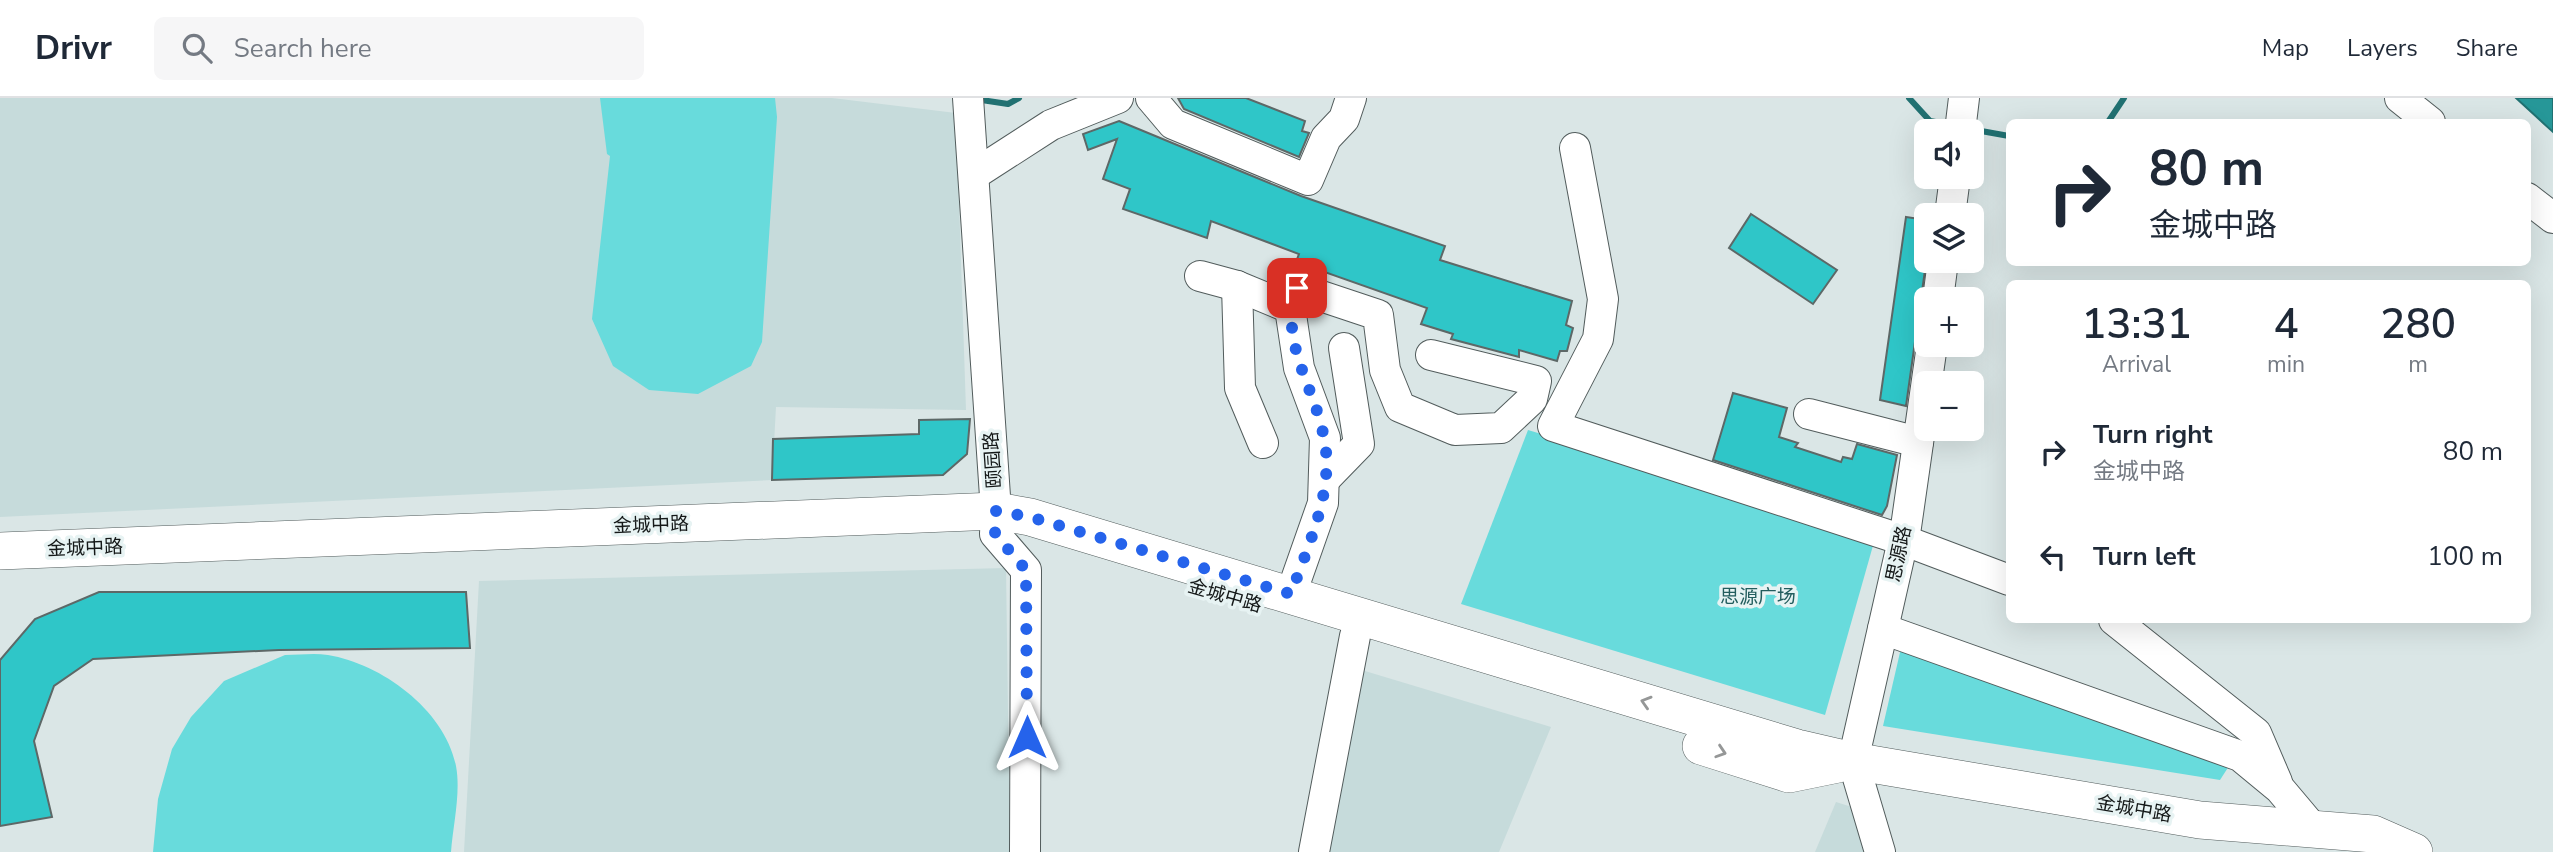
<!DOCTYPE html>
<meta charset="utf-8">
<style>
:root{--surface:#fff;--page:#f6f6f7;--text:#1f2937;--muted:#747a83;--line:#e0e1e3}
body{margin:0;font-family:"Nunito Sans","Noto Sans SC",sans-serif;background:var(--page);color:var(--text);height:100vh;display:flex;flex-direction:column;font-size:26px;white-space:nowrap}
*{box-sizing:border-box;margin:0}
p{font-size:23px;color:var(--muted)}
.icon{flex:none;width:38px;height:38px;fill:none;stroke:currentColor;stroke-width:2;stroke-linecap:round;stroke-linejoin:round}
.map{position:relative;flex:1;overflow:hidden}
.details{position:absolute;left:2006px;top:182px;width:525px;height:343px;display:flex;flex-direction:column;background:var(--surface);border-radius:10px;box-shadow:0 7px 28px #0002}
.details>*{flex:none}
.guide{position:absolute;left:2006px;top:21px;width:525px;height:147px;border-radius:10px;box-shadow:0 7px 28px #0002;background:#fff;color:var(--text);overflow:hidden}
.fabs{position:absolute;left:1914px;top:21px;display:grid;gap:14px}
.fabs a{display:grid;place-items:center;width:70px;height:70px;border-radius:10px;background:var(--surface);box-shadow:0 7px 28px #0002;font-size:35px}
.pin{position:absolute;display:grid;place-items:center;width:60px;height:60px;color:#fff;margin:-30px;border-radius:14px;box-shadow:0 4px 10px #0006}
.me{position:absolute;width:77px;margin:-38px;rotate:0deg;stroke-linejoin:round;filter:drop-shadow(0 0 5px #0008)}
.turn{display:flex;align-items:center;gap:24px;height:147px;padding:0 28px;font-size:32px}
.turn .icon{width:91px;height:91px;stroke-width:2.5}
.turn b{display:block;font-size:49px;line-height:60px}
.eta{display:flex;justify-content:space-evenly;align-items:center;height:119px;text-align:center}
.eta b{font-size:42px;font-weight:600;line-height:49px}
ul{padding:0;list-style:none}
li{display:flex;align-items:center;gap:21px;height:105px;padding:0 28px}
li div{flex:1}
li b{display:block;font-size:26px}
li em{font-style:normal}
header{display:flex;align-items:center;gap:42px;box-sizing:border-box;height:98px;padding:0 35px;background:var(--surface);border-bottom:2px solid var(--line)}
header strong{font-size:33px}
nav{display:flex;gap:38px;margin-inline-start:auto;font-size:24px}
.search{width:490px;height:63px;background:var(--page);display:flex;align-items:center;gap:18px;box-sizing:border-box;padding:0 24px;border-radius:10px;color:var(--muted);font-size:26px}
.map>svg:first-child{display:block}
.built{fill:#c6dbdb}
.green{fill:#68dbdc}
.water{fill:#269798;stroke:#217172;stroke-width:2}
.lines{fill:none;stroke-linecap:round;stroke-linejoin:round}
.stream{stroke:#217172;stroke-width:6}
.building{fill:#2fc6c8;stroke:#5d6867;stroke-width:2}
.minor-casing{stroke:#525c5c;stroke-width:32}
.major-casing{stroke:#525c5c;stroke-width:38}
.minor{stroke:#fff;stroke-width:30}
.major{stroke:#fff;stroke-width:37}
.oneway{stroke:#959797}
.route{stroke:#2563eb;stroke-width:12;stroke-dasharray:0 21.6}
.labels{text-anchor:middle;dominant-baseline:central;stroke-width:7;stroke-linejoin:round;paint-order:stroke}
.street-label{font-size:19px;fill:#141818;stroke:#e7f3f3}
.park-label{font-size:19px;fill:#235d5e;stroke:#e7f3f3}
</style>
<header>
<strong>Drivr</strong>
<div class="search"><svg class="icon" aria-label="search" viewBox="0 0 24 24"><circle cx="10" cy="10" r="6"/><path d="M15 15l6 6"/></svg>Search here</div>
<nav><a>Map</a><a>Layers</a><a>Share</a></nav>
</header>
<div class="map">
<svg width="2553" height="754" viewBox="0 0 2553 754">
<rect width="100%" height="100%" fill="#dae6e6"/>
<g class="built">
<path d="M0,0H832L956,15L966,312L776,309L772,382L0,419Z"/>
<path d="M1006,470L1010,754H464L479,483Z"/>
<path d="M1355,570L1551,629L1499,754H1326Z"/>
<path d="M1836,704L1855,710L1866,754H1815Z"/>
</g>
<g class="green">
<path d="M600,0H775L777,19L762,244L751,268L698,296L649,292L613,268L592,221L610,58L607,56Z"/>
<path d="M1528,332L1876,437L1825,617L1461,506Z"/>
<path d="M1901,550L2229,668L2220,682L1883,628Z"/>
<path d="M285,557C299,557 314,555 328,557C382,566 445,612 456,668C461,695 453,727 451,754H153L158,701L172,651L191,619L224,583Z"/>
</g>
<path class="water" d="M2516,0H2553V34Z"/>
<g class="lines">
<g class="stream">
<path d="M1909,0L1930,23L1952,27"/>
<path d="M975,1L1008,6L1019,0"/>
<path d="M2108,24L2124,0"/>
<path d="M1970,31L2009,38"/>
</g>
</g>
<g class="building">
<path d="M1178,0H1246L1305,23L1302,33L1309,35L1299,59L1184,11Z"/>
<path d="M1119,23L1301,98L1445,148L1440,162L1572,203L1566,227L1573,230L1567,253H1560L1557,263L1519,252V259L1451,241L1453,236L1421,226L1427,210L1296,164L1299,156L1211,123L1207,140L1123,111L1130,91L1103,81L1117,41L1088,52L1083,36Z"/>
<path d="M1751,116L1837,172L1813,206L1729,150Z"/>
<path d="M1906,119L1927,122V158L1906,308L1880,302Z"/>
<path d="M1733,295L1787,310L1779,339L1798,345L1795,349L1841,364L1843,359L1852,361L1857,346L1897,357L1887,408L1882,417L1713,362Z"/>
<path d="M970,321L967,356L943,377L772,382L773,341L919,336V322Z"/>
<path d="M99,494H466L470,550L279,552L93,561L54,588L34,643L52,719L0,728V562L35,521Z"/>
</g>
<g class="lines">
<defs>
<g id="minor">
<path d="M968,0L996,413L995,436L1026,472L1025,754"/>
<path d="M1151,0L1173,26L1308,82L1326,40L1344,21L1351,0"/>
<path d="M2400,0L2430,24"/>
<path d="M1960,33L1964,0"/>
<path d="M1575,50L1603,201L1598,241L1553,328L1903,442L2009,482"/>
<path d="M975,76L1051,27L1118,0"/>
<path d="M2527,100L2553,120"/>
<path d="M1950,117L1955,79"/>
<path d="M1200,178L1237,188L1290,210L1297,190L1378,217L1385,272L1400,309L1455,332L1501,330L1532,301L1536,283L1431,257"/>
<path d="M1237,188L1240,290L1263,345"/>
<path d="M1938,201L1943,163"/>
<path d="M1290,210L1299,270L1325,340L1323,405L1291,496"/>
<path d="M1809,316L1918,344"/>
<path d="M1324,382L1359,346L1344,250"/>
<path d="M2114,522L2256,635L2277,684"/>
<path d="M1883,531L2240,658L2280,691L2312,729"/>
<path d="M1314,754L1355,538"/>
<path d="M1880,754L1853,663L1906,429L1932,247"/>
</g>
<g id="major">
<path d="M0,453L996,413L1030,419L1797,650L1853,663L2200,722L2373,736L2414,754"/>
<path d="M1701,648L1789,676L1838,666"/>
</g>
</defs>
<use href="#minor" class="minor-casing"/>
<use href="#major" class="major-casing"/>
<use href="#minor" class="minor"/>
<use href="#major" class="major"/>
</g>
<defs><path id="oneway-chevron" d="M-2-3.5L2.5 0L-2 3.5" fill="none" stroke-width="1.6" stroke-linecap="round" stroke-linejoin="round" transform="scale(1.75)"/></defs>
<g class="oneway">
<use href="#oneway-chevron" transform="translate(1646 604) rotate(-163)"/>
<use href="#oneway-chevron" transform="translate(1721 654) rotate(18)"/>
</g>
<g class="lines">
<path class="route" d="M1027,639L1026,472L995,436L996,413L1030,419L1291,496C1308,447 1335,392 1324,340C1315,289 1278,243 1297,190"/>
</g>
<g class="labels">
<g class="street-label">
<text transform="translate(993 362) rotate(-94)">颐园路</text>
<text transform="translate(651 427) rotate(-2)">金城中路</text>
<text transform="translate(85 450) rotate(-2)">金城中路</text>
<text transform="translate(1899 456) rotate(-78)">思源路</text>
<text transform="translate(1225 498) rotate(16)">金城中路</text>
<text transform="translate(2134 711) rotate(10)">金城中路</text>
</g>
<g class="park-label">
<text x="1758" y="499">思源广场</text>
</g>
</g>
</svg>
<div class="fabs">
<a><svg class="icon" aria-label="sound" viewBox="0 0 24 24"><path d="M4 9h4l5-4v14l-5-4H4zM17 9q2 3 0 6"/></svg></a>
<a><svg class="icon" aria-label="layers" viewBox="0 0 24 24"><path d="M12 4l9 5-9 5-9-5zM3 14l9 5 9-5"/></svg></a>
<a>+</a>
<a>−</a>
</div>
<div class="pin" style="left:1297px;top:190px;background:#d93025"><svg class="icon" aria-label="arrive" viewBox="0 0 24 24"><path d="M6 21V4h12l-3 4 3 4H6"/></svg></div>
<svg class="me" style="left:1027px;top:639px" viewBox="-20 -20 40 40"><path d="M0-17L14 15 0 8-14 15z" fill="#2563eb" stroke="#fff" stroke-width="4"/></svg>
<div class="guide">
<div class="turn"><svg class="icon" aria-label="right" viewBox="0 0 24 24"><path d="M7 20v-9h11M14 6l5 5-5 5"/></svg><div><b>80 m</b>金城中路</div></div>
</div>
<section class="details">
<div class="eta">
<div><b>13:31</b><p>Arrival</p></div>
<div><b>4</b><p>min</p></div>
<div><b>280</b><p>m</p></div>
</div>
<ul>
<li><svg class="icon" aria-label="right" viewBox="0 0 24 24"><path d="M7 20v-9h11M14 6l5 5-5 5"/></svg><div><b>Turn right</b><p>金城中路</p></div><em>80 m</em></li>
<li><svg class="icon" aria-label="left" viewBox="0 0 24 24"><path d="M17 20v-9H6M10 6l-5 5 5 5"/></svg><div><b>Turn left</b></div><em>100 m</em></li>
</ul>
</section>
</div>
